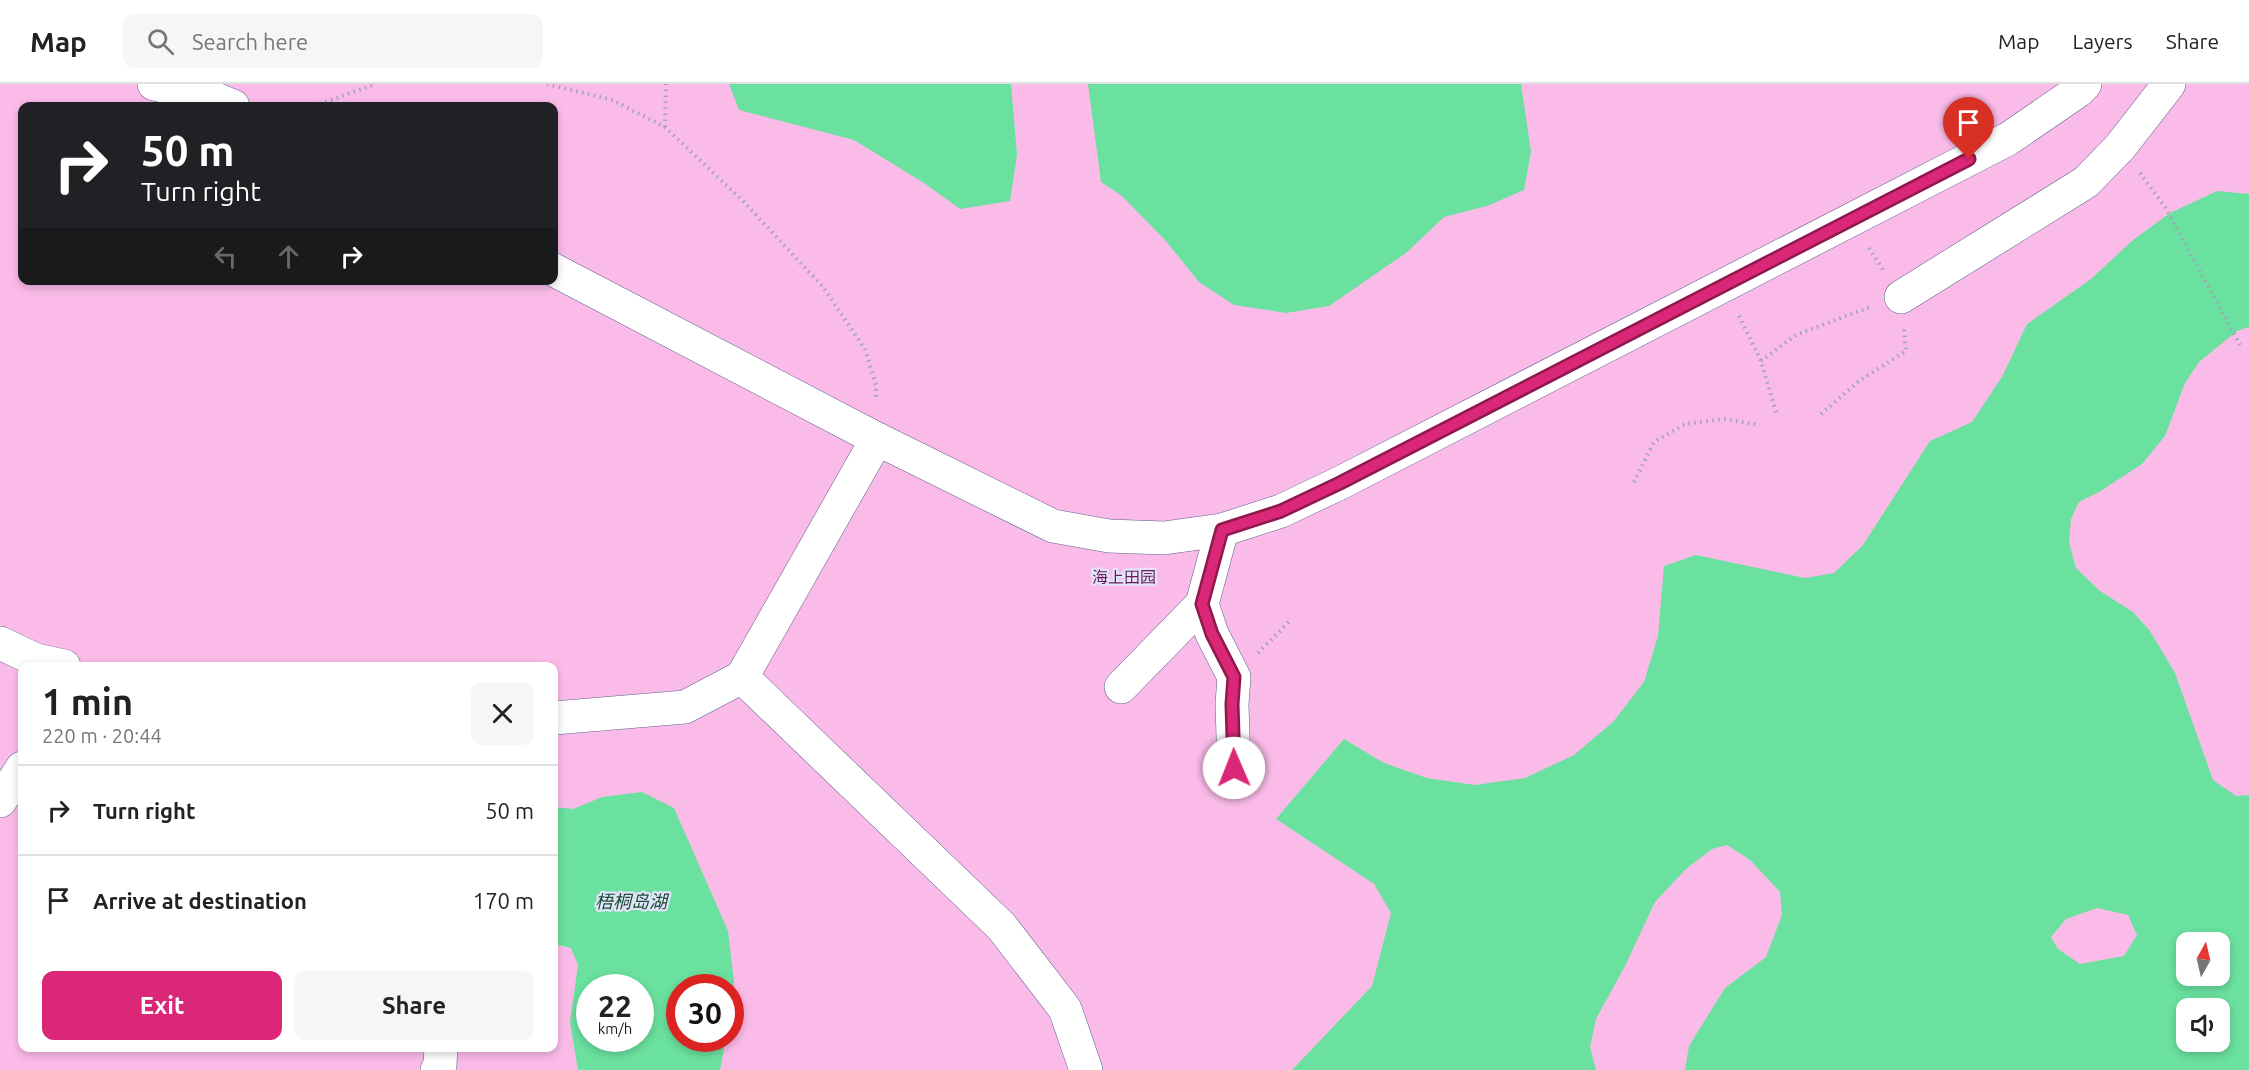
<!DOCTYPE html>
<meta charset="utf-8">
<style>
:root{--surface:#fff;--page:#f6f6f6;--text:#222;--muted:#767676;--line:#e0e0e0;--accent:#db2777}
body{margin:0;font-family:Ubuntu,"Noto Sans SC",sans-serif;background:var(--page);color:var(--text);height:100vh;display:flex;flex-direction:column;font-size:22px;white-space:nowrap}
*{box-sizing:border-box;margin:0}
p{font-size:20px;color:var(--muted)}
.icon{flex:none;width:33px;height:33px;fill:none;stroke:currentColor;stroke-width:2;stroke-linecap:round;stroke-linejoin:round}
.map{position:relative;flex:1;overflow:hidden}
.sheet{position:absolute;left:18px;top:578px;width:540px;height:390px;display:flex;flex-direction:column;background:var(--surface);border-radius:12px;box-shadow:0 3px 9px #0003}
.sheet>*{flex:none}
.guide{position:absolute;left:18px;top:18px;width:540px;height:183px;border-radius:12px;box-shadow:0 3px 9px #0003;background:#202124;color:#fff;overflow:hidden}
.needle{width:39px;rotate:8deg}
.controls{position:absolute;left:2176px;top:848px;display:grid;gap:12px}
.controls a{display:grid;place-items:center;width:54px;height:54px;border-radius:12px;background:var(--surface);box-shadow:0 3px 9px #0003;font-size:30px}
.speed{position:absolute;left:576px;top:890px;display:flex;gap:12px;font-size:30px;font-weight:700;text-align:center}
.speed>*{display:grid;place-content:center;width:78px;height:78px;border-radius:50%;background:var(--surface);box-shadow:0 3px 9px #0003;line-height:1}
.speed small{font-size:15px;font-weight:400}
.speed .limit{border:9px solid #d22;background:#fff;color:#111}
.pin{position:absolute;display:grid;place-items:center;width:51px;height:51px;color:#fff;margin:-62px -26px;border-radius:50% 50% 50% 0;rotate:-45deg;box-shadow:0 0 6px #0007}
.pin .icon{rotate:45deg}
.me{position:absolute;width:66px;margin:-33px;rotate:359deg;stroke-linejoin:round;filter:drop-shadow(0 0 4px #0008)}
.turn{display:flex;align-items:center;gap:21px;height:126px;padding:0 24px;font-size:27px}
.turn .icon{width:78px;height:78px;stroke-width:2.5}
.turn b{display:block;font-size:42px;line-height:51px}
.lanes{display:flex;align-items:center;height:57px;padding:0 24px;background:#0003;justify-content:center;gap:30px;direction:ltr}
.lanes .off{opacity:.35}
.round{display:grid;place-items:center;flex:none;width:63px;height:63px;border-radius:12px;background:var(--page)}
.head{display:flex;align-items:center;justify-content:space-between;height:102px;padding:0 24px}
h1{font-size:36px;font-weight:700;line-height:45px}
.action{display:flex;gap:12px;margin-top:auto;padding:12px 24px}
.action a{flex:1;height:69px;border-radius:12px;background:var(--accent);color:#fff;font-size:24px;font-weight:700;line-height:69px;text-align:center}
.action a+a{background:var(--page);color:var(--text)}
ul{padding:0;list-style:none}
li{display:flex;align-items:center;gap:18px;height:90px;padding:0 24px;border-top:2px solid var(--line)}
li div{flex:1}
li b{display:block;font-size:22px}
li em{font-style:normal}
header{display:flex;align-items:center;gap:36px;box-sizing:border-box;height:84px;padding:0 30px;background:var(--surface);border-bottom:2px solid var(--line)}
header strong{font-size:28px}
nav{display:flex;gap:33px;margin-inline-start:auto;font-size:21px}
.search{width:420px;height:54px;background:var(--page);display:flex;align-items:center;gap:15px;box-sizing:border-box;padding:0 21px;border-radius:12px;color:var(--muted);font-size:22px}
.map>svg:first-child{display:block}
.green{fill:#fbbbe9;fill-rule:evenodd}
.water{fill:#6ae19f;fill-rule:evenodd}
.lines{fill:none;stroke-linecap:round;stroke-linejoin:round}
.minor-casing{stroke:#5b618f;stroke-width:34}
.path{stroke:#9fa3b8;stroke-width:4;stroke-dasharray:1.5 4.5;stroke-linecap:butt}
.minor{stroke:#fff;stroke-width:33}
.route-casing{stroke:#8e194d;stroke-width:15}
.route{stroke:#db2777;stroke-width:10}
.labels{text-anchor:middle;dominant-baseline:central;stroke-width:4.5;stroke-linejoin:round;paint-order:stroke}
.park-label{font-size:16px;fill:#6c195c;stroke:#e1e5fa}
.water-label{font-size:18px;font-style:italic;fill:#1b4b31;stroke:#e1e5fa}
</style>
<header>
<strong>Map</strong>
<div class="search"><svg class="icon" aria-label="search" viewBox="0 0 24 24"><circle cx="10" cy="10" r="6"/><path d="M15 15l6 6"/></svg>Search here</div>
<nav><a>Map</a><a>Layers</a><a>Share</a></nav>
</header>
<div class="map">
<svg width="2249" height="986" viewBox="0 0 2249 986">
<rect width="100%" height="100%" fill="#e1e5fa"/>
<path class="green" d="M0,0H2249V986H0ZM22,22H554V196H22ZM22,582H554V963H22ZM2187,858H2220V891H2187ZM590,903H640V954H590ZM680,903H730V954H680ZM2187,924H2220V957H2187Z"/>
<g class="water">
<path d="M729,0H1011L1017,71L1010,117L960,125L924,99L854,56L739,26Z"/>
<path d="M1088,0H1521L1531,68L1524,106L1487,122L1444,133L1406,169L1329,222L1286,229L1234,221L1199,198L1165,156L1122,112L1101,98Z"/>
<path d="M2217,107L2249,110V243L2237,247L2199,278L2185,299L2165,352L2142,380L2099,408L2079,418L2071,435L2069,458L2076,484L2100,507L2133,528L2150,547L2175,589L2213,696L2236,712L2249,711V986H1685L1689,962L1725,904L1766,873L1782,831L1780,808L1750,776L1727,761L1712,765L1686,785L1655,818L1625,882L1596,935L1590,963L1596,986H1292L1372,902L1391,829L1374,800L1276,735L1344,655L1384,679L1427,694L1475,701L1525,694L1574,671L1613,638L1644,598L1658,552L1664,482L1696,471L1805,494L1834,489L1863,461L1930,357L1972,338L2003,291L2027,240L2091,195L2133,156L2170,129ZM2097,824L2128,831L2137,851L2124,872L2080,880L2058,865L2051,853L2066,835ZM2187,858H2220V891H2187ZM2187,924H2220V957H2187Z"/>
<path d="M642,708L674,724L728,847L734,898L731,921L730,903H680V954H726L720,986H578L570,938L578,881L571,864L554,860V723L573,725L602,713ZM590,903H640V954H590Z"/>
</g>
<g class="lines">
<defs>
<g id="minor">
<path d="M154,0L213,14L233,22"/>
<path d="M554,186L877,355L1053,442L1109,452L1164,454L1222,446L1281,427L1340,399L2008,55L2078,7L2085,0"/>
<path d="M1901,213L2086,98L2120,63L2169,0"/>
<path d="M1222,446L1202,520L1212,550L1234,593L1232,620L1234,684"/>
<path d="M0,559L36,576L64,582"/>
<path d="M742,593L1002,843L1065,925L1086,986"/>
<path d="M1121,603L1202,520"/>
<path d="M554,634L685,623L742,593L877,355"/>
<path d="M0,717L22,684"/>
<path d="M437,986L440,981L441,963"/>
</g>
</defs>
<use href="#minor" class="minor-casing"/>
<g class="path">
<path d="M547,0L612,16L665,43L744,118L823,203L865,265L876,301V316"/>
<path d="M314,22L376,0"/>
<path d="M665,43L666,0"/>
<path d="M2140,89L2165,123L2240,261"/>
<path d="M1869,164L1883,186"/>
<path d="M1739,232L1761,277L1777,331"/>
<path d="M1761,277L1796,251L1870,223"/>
<path d="M1821,330L1859,297L1906,267L1904,245"/>
<path d="M1634,398L1654,358L1685,340L1724,335L1760,341"/>
<path d="M1258,569L1290,537"/>
</g>
<use href="#minor" class="minor"/>
</g>
<g class="lines">
<defs>
<path id="route" d="M1234,684L1232,620L1234,593L1212,550L1202,520L1222,446L1281,427L1340,399L1969,75"/>
</defs>
<use href="#route" class="route-casing"/>
<use href="#route" class="route"/>
</g>
<g class="labels">
<g class="park-label">
<text x="1124" y="493">海上田园</text>
</g>
<g class="water-label">
<text x="631" y="817">梧桐岛湖</text>
</g>
</g>
</svg>
<div class="controls">
<a><svg class="needle" viewBox="-14 -14 28 28"><path d="M0-13l5 13h-10z" fill="#e53935"/><path d="M0 13l5-13h-10z" fill="#767676"/></svg></a>
<a><svg class="icon" aria-label="sound" viewBox="0 0 24 24"><path d="M4 9h4l5-4v14l-5-4H4zM17 9q2 3 0 6"/></svg></a>
</div>
<div class="speed"><div>22<small>km/h</small></div><div class="limit">30</div></div>
<div class="pin" style="left:1969px;top:75px;background:#d93025"><svg class="icon" aria-label="arrive" viewBox="0 0 24 24"><path d="M6 21V4h12l-3 4 3 4H6"/></svg></div>
<svg class="me" style="left:1234px;top:684px" viewBox="-20 -20 40 40"><circle r="19" fill="#fff"/><path d="M0-13L10 11 0 6-10 11z" fill="#db2777"/></svg>
<div class="guide">
<div class="turn"><svg class="icon" aria-label="right" viewBox="0 0 24 24"><path d="M7 20v-9h11M14 6l5 5-5 5"/></svg><div><b>50 m</b>Turn right</div></div>
<div class="lanes"><svg class="icon off" aria-label="left" viewBox="0 0 24 24"><path d="M17 20v-9H6M10 6l-5 5 5 5"/></svg><svg class="icon off" aria-label="ahead" viewBox="0 0 24 24"><path d="M12 20V5M6 11l6-6 6 6"/></svg><svg class="icon" aria-label="right" viewBox="0 0 24 24"><path d="M7 20v-9h11M14 6l5 5-5 5"/></svg></div>
</div>
<section class="sheet">
<div class="head"><div><h1>1 min</h1><p>220 m · 20:44</p></div><a class="round"><svg class="icon" aria-label="close" viewBox="0 0 24 24"><path d="M6 6l12 12M18 6L6 18"/></svg></a></div>
<ul>
<li><svg class="icon" aria-label="right" viewBox="0 0 24 24"><path d="M7 20v-9h11M14 6l5 5-5 5"/></svg><div><b>Turn right</b></div><em>50 m</em></li>
<li><svg class="icon" aria-label="arrive" viewBox="0 0 24 24"><path d="M6 21V4h12l-3 4 3 4H6"/></svg><div><b>Arrive at destination</b></div><em>170 m</em></li>
</ul>
<div class="action"><a>Exit</a><a>Share</a></div>
</section>
</div>
